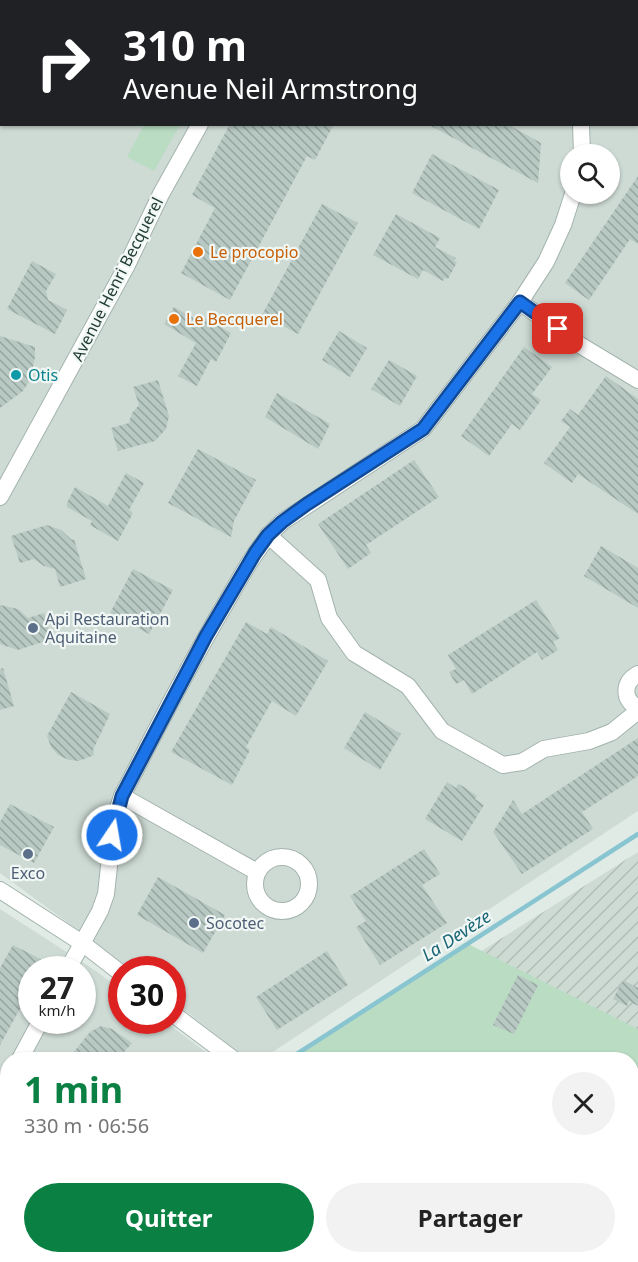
<!DOCTYPE html>
<html lang="fr">
<meta charset="utf-8">
<style>
:root{--surface:#fff;--page:#f2f2f2;--text:#222;--muted:#767676;--accent:#0b8043}
body{margin:0;font-family:"Noto Sans",sans-serif;background:var(--page);color:var(--text);height:100vh;display:flex;flex-direction:column;font-size:22px;white-space:nowrap}
*{box-sizing:border-box;margin:0}
p{font-size:20px;color:var(--muted)}
.icon{flex:none;width:33px;height:33px;fill:none;stroke:currentColor;stroke-width:2;stroke-linecap:round;stroke-linejoin:round}
.map{position:relative;flex:1;overflow:hidden}
.sheet{position:absolute;left:0px;top:1052px;width:639px;height:212px;display:flex;flex-direction:column;background:var(--surface);border-radius:24px 24px 0 0;box-shadow:0 2px 4px #0004}
.sheet>*{flex:none}
.guide{position:absolute;left:0px;top:0px;width:639px;height:126px;box-shadow:0 2px 4px #0004;background:#202124;color:#fff;overflow:hidden}
.tools{position:absolute;left:560px;top:144px;display:grid;gap:12px}
.tools a{display:grid;place-items:center;width:60px;height:60px;border-radius:50%;background:var(--surface);box-shadow:0 2px 4px #0004;font-size:30px}
.speed{position:absolute;left:18px;top:956px;display:flex;gap:12px;font-size:30px;font-weight:700;text-align:center}
.speed>*{display:grid;place-content:center;width:78px;height:78px;border-radius:50%;background:var(--surface);box-shadow:0 2px 4px #0004;line-height:1}
.speed small{font-size:15px;font-weight:400}
.speed .limit{border:9px solid #d22;background:#fff;color:#111}
.pin{position:absolute;display:grid;place-items:center;width:51px;height:51px;color:#fff;margin:-26px;border-radius:12px;box-shadow:0 3px 9px #0006}
.me{position:absolute;width:66px;margin:-33px;rotate:12deg;stroke-linejoin:round;filter:drop-shadow(0 0 4px #0008)}
.turn{display:flex;align-items:center;gap:21px;height:126px;padding:0 24px;font-size:27px}
.turn .icon{width:78px;height:78px;stroke-width:2.5}
.turn b{display:block;font-size:42px;line-height:51px}
.round{display:grid;place-items:center;flex:none;width:63px;height:63px;border-radius:32px;background:var(--page)}
.headline{display:flex;align-items:center;justify-content:space-between;height:102px;padding:0 24px}
h1{font-size:36px;font-weight:700;line-height:45px;color:var(--accent)}
.primary-button{display:flex;gap:12px;margin-top:auto;padding:12px 24px}
.primary-button a{flex:1;height:69px;border-radius:36px;background:var(--accent);color:#fff;font-size:24px;font-weight:700;line-height:69px;text-align:center}
.primary-button a+a{background:var(--page);color:var(--text)}
.map>svg:first-child{display:block}
.built{fill:#cedbd5;fill-rule:evenodd}
.industrial{fill:url(#industrial-furrows)}
.green{fill:#b9dcc2}
.lines{fill:none;stroke-linecap:round;stroke-linejoin:round}
.stream{stroke:#88c5d0;stroke-width:4.5}
.building{fill:url(#building-back-hatch)}
.minor-casing{stroke:#a3b3ad;stroke-width:18}
.minor{stroke:#fff;stroke-width:16}
.route-casing{stroke:#114b97;stroke-width:15}
.route{stroke:#1a73e8;stroke-width:10}
.food-dot{fill:#e8710a;stroke:#f0f7f4;stroke-width:2}
.culture-dot{fill:#0f9aa8;stroke:#f0f7f4;stroke-width:2}
.service-dot{fill:#5c6f8a;stroke:#f0f7f4;stroke-width:2}
.labels{text-anchor:middle;dominant-baseline:central;stroke-width:4.5;stroke-linejoin:round;paint-order:stroke}
.food-label{font-size:16px;fill:#c56008;stroke:#f0f7f4;text-anchor:start}
.street-label{font-size:16px;fill:#213b34;stroke:#f0f7f4}
.culture-label{font-size:16px;fill:#0d838f;stroke:#f0f7f4;text-anchor:start}
.service-label{font-size:16px;fill:#4e5e75;stroke:#f0f7f4;text-anchor:start}
.water-label{font-size:18px;font-style:italic;fill:#1c6776;stroke:#f0f7f4}
</style>
<div class="map">
<svg width="638" height="1262" viewBox="0 0 638 1262">
<defs>
<pattern id="industrial-furrows" width="10" height="10" patternUnits="userSpaceOnUse" patternTransform="scale(1.5)"><rect width="10" height="10" fill="#cedbd5"/><path d="M-1 1l2-2M0 10L10 0M9 11l2-2" fill="none" stroke="#b1bdb7"/></pattern>
<pattern id="building-back-hatch" width="6" height="6" patternUnits="userSpaceOnUse" patternTransform="scale(1.5)"><rect width="6" height="6" fill="#b8c8c2"/><path d="M-1 5l2 2M0 0l6 6M5-1l2 2" fill="none" stroke="#95a49e"/></pattern>
</defs>
<rect width="100%" height="100%" fill="#e0ebe6"/>
<g class="built">
<path d="M0,0H638V811L262,1059H247L173,1001L172,969H131L0,873ZM2,2H638V124H2ZM570,154H609V194H570Z"/>
<path d="M0,909L96,971L121,990L122,1020H163L215,1059H8V1227L0,1245ZM32,969H82V1020H32Z"/>
</g>
<path class="industrial" d="M638,852V1262H33L35,1256H632V1059H311Z"/>
<g class="green">
<path d="M144,125H180L154,171L127,157Z"/>
<path d="M468,944L638,1029V1262H531L523,1256H632V1059H289Z"/>
</g>
<g class="lines">
<g class="stream">
<path d="M289,1059L638,834"/>
<path d="M10,1262L13,1256"/>
</g>
</g>
<g class="building">
<path d="M230,124H334L315,160L307,156L230,300L181,273L215,208L192,195Z"/>
<path d="M427,124H507L541,143L538,183Z"/>
<path d="M432,154L499,190L479,229L412,193Z"/>
<path d="M638,176V244L630,239L589,300L565,283Z"/>
<path d="M322,204L358,223L298,334L262,315Z"/>
<path d="M396,214L440,238L435,247L456,258L454,261L457,262L448,279L445,278L443,281L423,270L418,279L373,255Z"/>
<path d="M32,261L56,274L46,291L48,300L67,310L55,334L7,309Z"/>
<path d="M174,307L201,322L203,317L231,333L216,362L211,359L197,386L178,376L196,343L164,324Z"/>
<path d="M339,331L367,348L350,377L322,360Z"/>
<path d="M0,336L35,347V357L30,380L23,391L0,408Z"/>
<path d="M524,347L552,367L532,394L541,400L520,430L512,424L489,456L461,436Z"/>
<path d="M389,360L417,376L400,406L371,389Z"/>
<path d="M606,376L638,399V514L578,474L572,483L544,463L570,427L561,421L570,409L578,415Z"/>
<path d="M158,380L169,416L166,429L155,441L118,451L111,428L129,423L132,413L139,405L133,387Z"/>
<path d="M277,393L330,424L318,449L265,417Z"/>
<path d="M198,449L256,480L234,521L231,537L168,503Z"/>
<path d="M414,460L439,497L366,545L371,553L348,569L318,524Z"/>
<path d="M126,473L144,483L129,510L133,513L118,541L90,525L92,521L67,507V503L75,487L108,506Z"/>
<path d="M47,525L61,530L72,540L74,539L86,579L60,587L55,569L44,566L34,559L20,563L11,536Z"/>
<path d="M601,546L638,568V608L584,576Z"/>
<path d="M133,569L173,590L149,634L110,613Z"/>
<path d="M536,600L560,638L553,642L558,650L542,660L537,652L472,694L464,680L456,684L449,672L456,669L448,655Z"/>
<path d="M0,605L18,609L28,618L44,613L52,639L18,650L0,644Z"/>
<path d="M246,622L267,634L271,627L328,661L296,716L272,701L246,747L250,750L232,785L171,752Z"/>
<path d="M3,668L14,706L0,710V669Z"/>
<path d="M71,692L110,714L93,750L94,755L79,761L69,760L58,755L51,747L47,736Z"/>
<path d="M365,712L401,734L380,770L344,748Z"/>
<path d="M638,738V776L582,812L593,829L522,874L493,832L513,800L522,814Z"/>
<path d="M447,782L456,788L458,784L464,787L477,796L475,799L484,805L462,841L425,819Z"/>
<path d="M10,804L54,827L34,863L0,845V822Z"/>
<path d="M424,849L440,874L422,885L447,923L380,965L356,927L366,921L350,896Z"/>
<path d="M158,877L225,915L203,953L137,915Z"/>
<path d="M13,945L58,968L32,969V987L0,1045V968Z"/>
<path d="M327,951L348,985L277,1030L256,997Z"/>
<path d="M518,975L538,985L514,1034L493,1025Z"/>
<path d="M623,980L638,988V1006L629,1001L627,1006L613,999Z"/>
<path d="M101,1026L112,1029L132,1043L118,1059H68L90,1032Z"/>
</g>
<g class="lines">
<defs>
<g id="minor">
<path d="M467,0L470,2"/>
<path d="M249,2V0"/>
<path d="M509,2V0"/>
<path d="M581,124L582,154"/>
<path d="M520,302L575,342L638,380"/>
<path d="M0,497L126,267L161,194L200,124"/>
<path d="M268,535L318,580L329,618L354,653L408,686L442,731L503,765L522,762L544,749L589,741L612,732L638,711"/>
<path d="M638,674C622,683 623,700 638,708"/>
<path d="M122,796L257,872"/>
<circle cx="282" cy="884" r="27"/>
<path d="M0,890L82,943L122,974"/>
<path d="M68,969L100,911L106,894L114,820L122,796C156,731 189,664 227,601C243,573 258,544 282,522L423,429L520,302L546,262L563,225L573,194"/>
<path d="M172,1013L233,1059"/>
<path d="M20,1059L41,1020"/>
<path d="M0,1096L8,1082"/>
<path d="M477,1256L485,1262"/>
</g>
</defs>
<use href="#minor" class="minor-casing"/>
<use href="#minor" class="minor"/>
</g>
<g class="lines">
<defs>
<path id="route" d="M112,835L122,796L206,636L255,553L268,535L282,522L307,504L423,429L520,302L558,329"/>
</defs>
<use href="#route" class="route-casing"/>
<use href="#route" class="route"/>
</g>
<g class="food-dot">
<circle cx="198" cy="252" r="6"/>
<circle cx="174" cy="319" r="6"/>
</g>
<circle class="culture-dot" cx="16" cy="375" r="6"/>
<g class="service-dot">
<circle cx="33" cy="628" r="6"/>
<circle cx="28" cy="854" r="6"/>
<circle cx="194" cy="923" r="6"/>
</g>
<g class="labels">
<g class="food-label">
<text x="210" y="252">Le procopio</text>
<text x="186" y="319">Le Becquerel</text>
</g>
<g class="street-label">
<text transform="translate(117 279) rotate(-63)">Avenue Henri Becquerel</text>
</g>
<g class="culture-label">
<text x="28" y="375">Otis</text>
</g>
<g class="service-label">
<text x="45" y="619">Api Restauration<tspan x="45" dy="18">Aquitaine</tspan></text>
<text x="28" y="873" text-anchor="middle">Exco</text>
<text x="206" y="923">Socotec</text>
</g>
<g class="water-label">
<text transform="translate(456 935) rotate(-33)">La Devèze</text>
</g>
</g>
</svg>
<div class="tools">
<a><svg class="icon" aria-label="search" viewBox="0 0 24 24"><circle cx="10" cy="10" r="6"/><path d="M15 15l6 6"/></svg></a>
</div>
<div class="speed"><div>27<small>km/h</small></div><div class="limit">30</div></div>
<div class="pin" style="left:558px;top:329px;background:#d93025"><svg class="icon" aria-label="arrive" viewBox="0 0 24 24"><path d="M6 21V4h12l-3 4 3 4H6"/></svg></div>
<svg class="me" style="left:112px;top:835px" viewBox="-20 -20 40 40"><circle r="17" fill="#1a73e8" stroke="#fff" stroke-width="3"/><path d="M0-11L8 9 0 5-8 9z" fill="#fff"/></svg>
<div class="guide">
<div class="turn"><svg class="icon" aria-label="right" viewBox="0 0 24 24"><path d="M7 20v-9h11M14 6l5 5-5 5"/></svg><div><b>310 m</b>Avenue Neil Armstrong</div></div>
</div>
<section class="sheet">
<div class="headline"><div><h1>1 min</h1><p>330 m · 06:56</p></div><a class="round"><svg class="icon" aria-label="close" viewBox="0 0 24 24"><path d="M6 6l12 12M18 6L6 18"/></svg></a></div>
<div class="primary-button"><a>Quitter</a><a>Partager</a></div>
</section>
</div>
